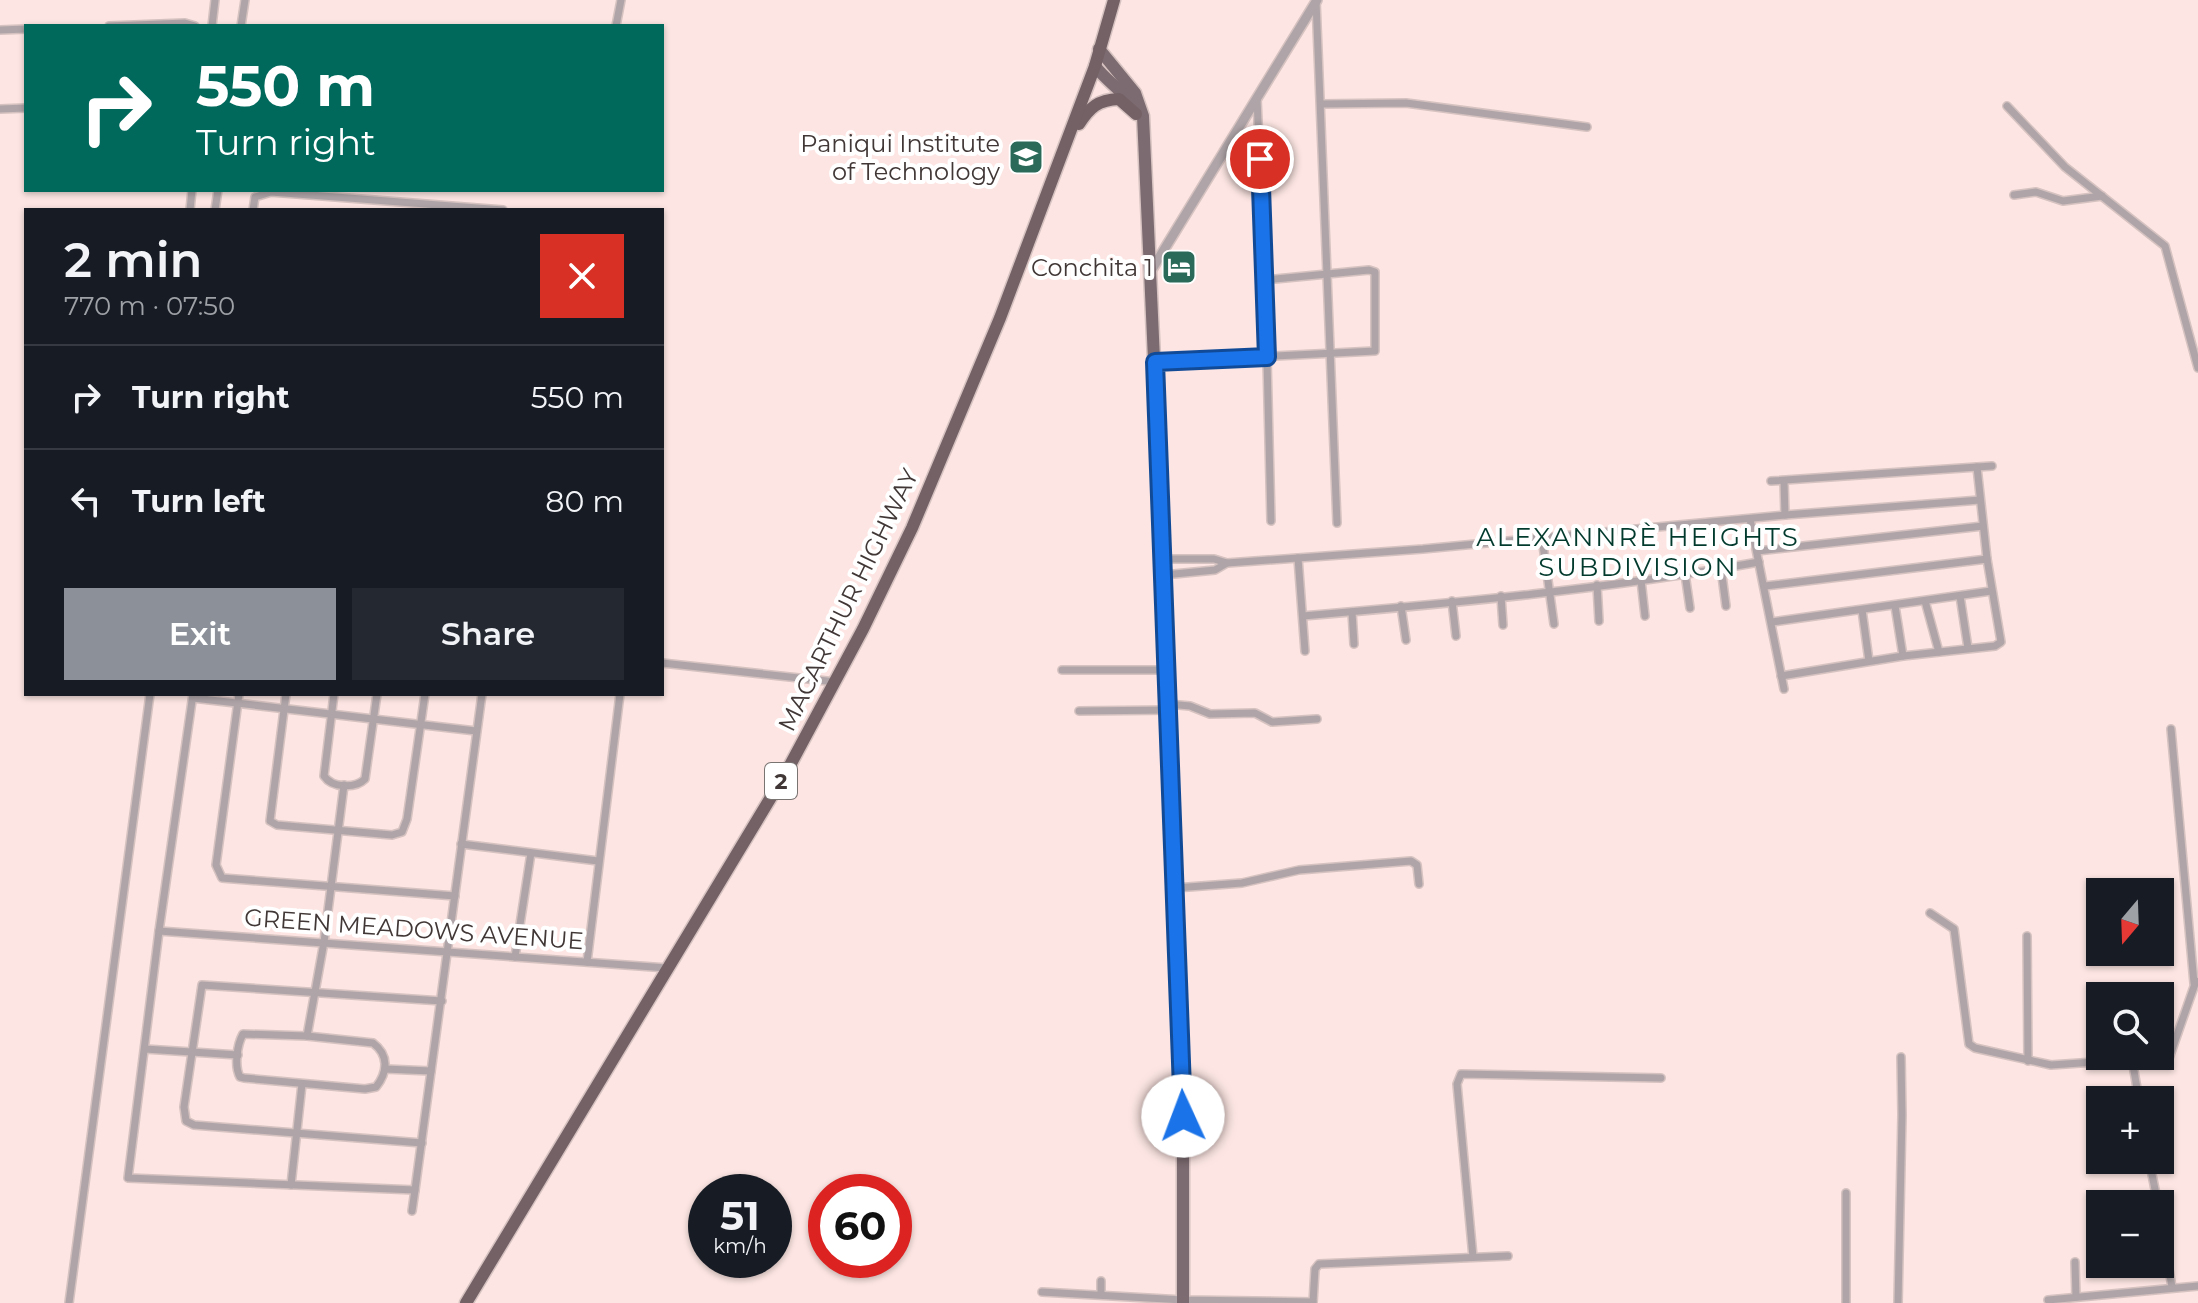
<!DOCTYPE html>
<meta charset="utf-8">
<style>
:root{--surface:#171b24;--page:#242831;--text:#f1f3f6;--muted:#9ea1a6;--line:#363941;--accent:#8c9099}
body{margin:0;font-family:Montserrat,sans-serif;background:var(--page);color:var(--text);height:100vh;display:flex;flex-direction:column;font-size:30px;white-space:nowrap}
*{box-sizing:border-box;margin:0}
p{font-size:26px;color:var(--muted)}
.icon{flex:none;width:44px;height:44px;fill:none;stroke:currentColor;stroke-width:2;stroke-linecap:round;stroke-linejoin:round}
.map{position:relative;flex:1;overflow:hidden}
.details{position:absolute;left:24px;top:208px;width:640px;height:488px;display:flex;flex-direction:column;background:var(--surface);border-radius:0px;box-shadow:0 2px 6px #0004}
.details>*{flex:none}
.top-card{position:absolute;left:24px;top:24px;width:640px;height:168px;border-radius:0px;box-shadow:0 2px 6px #0004;background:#00695c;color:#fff;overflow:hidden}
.needle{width:52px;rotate:199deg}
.controls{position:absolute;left:2086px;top:878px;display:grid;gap:16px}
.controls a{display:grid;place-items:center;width:88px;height:88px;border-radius:0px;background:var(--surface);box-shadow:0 2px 6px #0004;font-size:40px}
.speed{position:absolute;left:688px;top:1174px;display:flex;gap:16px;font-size:40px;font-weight:700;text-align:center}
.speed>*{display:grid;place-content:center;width:104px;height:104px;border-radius:50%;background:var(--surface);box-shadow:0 2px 6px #0004;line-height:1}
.speed small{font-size:20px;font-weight:400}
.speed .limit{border:12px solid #d22;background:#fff;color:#111}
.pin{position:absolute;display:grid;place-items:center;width:68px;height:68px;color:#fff;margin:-34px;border:4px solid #fff;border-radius:50%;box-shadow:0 2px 8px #0007}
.me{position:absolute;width:88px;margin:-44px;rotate:358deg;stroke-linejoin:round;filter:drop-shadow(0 0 6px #0008)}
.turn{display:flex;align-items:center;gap:28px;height:168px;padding:0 40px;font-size:36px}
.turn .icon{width:104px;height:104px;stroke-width:2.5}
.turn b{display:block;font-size:56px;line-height:68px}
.round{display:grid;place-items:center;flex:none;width:84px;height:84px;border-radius:0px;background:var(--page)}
.summary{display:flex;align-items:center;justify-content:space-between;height:136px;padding:0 40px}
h1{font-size:48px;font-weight:600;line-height:60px}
.button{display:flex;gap:16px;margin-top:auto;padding:16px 40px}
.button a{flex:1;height:92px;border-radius:0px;background:var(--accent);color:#fff;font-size:32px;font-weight:600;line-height:92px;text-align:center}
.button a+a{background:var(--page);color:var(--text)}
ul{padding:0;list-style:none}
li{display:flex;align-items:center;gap:24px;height:104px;padding:0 40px;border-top:2px solid var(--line)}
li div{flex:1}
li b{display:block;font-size:30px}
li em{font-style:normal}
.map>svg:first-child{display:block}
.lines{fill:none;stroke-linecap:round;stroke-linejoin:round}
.minor-casing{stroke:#d6c2c0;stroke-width:10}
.tertiary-casing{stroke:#d6c2c0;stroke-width:12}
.primary-casing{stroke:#d6c2c0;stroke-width:15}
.trunk-casing{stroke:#d6c2c0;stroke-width:15}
.minor{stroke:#afa5a8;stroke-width:7}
.tertiary{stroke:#afa5a8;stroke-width:9}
.primary{stroke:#7c6b70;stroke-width:12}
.trunk{stroke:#736166;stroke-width:12}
.route-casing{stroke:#114b97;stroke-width:20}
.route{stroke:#1a73e8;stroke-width:14}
.labels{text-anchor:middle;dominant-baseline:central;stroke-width:8;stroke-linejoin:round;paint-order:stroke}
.shield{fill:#fff;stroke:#797372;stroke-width:2}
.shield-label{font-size:22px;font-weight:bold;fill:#403736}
.poi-label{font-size:24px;fill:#403736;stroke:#fff;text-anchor:end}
.street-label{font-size:24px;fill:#403736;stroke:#fff}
.neighbourhood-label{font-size:26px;letter-spacing:2px;fill:#023a2d;stroke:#fff}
</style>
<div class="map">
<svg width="2198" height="1303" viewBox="0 0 2198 1303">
<rect width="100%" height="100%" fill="#fce5e2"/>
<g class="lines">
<defs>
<g id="minor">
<path d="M1316,1L1337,523"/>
<path d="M109,26L185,23L195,26"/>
<path d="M212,26L215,0"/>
<path d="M241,26L245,0"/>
<path d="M616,26L621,0"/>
<path d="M0,30L26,29"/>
<path d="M1257,99L1265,280L1271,521"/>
<path d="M1321,104L1406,103L1587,127"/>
<path d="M2007,106L2065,167L2165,246L2198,368"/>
<path d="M0,109L26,108"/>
<path d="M2014,195L2036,192L2063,201L2102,196"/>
<path d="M190,210L192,190"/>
<path d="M215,210L218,190"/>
<path d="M253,210L255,197L271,192L503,210"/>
<path d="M1155,362L1375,351V272L1369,270L1265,280"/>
<path d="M1771,481L1992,466"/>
<path d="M1784,481L1785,515"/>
<path d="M1750,519L1784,689"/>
<path d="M1542,538L1554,624"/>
<path d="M1757,551L1983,526"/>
<path d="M1298,558L1305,651"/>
<path d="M1163,559H1214L1227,563"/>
<path d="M1721,568L1726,606"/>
<path d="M1685,574L1690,608"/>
<path d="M1164,575L1215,570L1227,563L1423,549L1785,515L1980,500"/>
<path d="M1641,580L1645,616"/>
<path d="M1597,585L1599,621"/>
<path d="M1765,586L1987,559"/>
<path d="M1501,596L1503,625"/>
<path d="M1960,596L1968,648"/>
<path d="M1452,601L1456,636"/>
<path d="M1925,601L1939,652"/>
<path d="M1401,606L1406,640"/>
<path d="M1895,606L1903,656"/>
<path d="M1862,610L1869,661"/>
<path d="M1352,612L1354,644"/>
<path d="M1303,616C1455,603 1608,589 1759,562"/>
<path d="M1772,622L1991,591"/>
<path d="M662,663L836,682"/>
<path d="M1062,670H1167"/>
<path d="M1781,676L1903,656L1995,646L2001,642L1987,559L1977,467"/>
<path d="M193,694L159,931L128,1178L415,1190L482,694"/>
<path d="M239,694L216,865L222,878L455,896"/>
<path d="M286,694L270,821L277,825L392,835L402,832L407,819L425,694"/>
<path d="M334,694L324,776C332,788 355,789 365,779L377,694"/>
<path d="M193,698L476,731"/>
<path d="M1168,704L1190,706L1210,714L1255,713L1272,722L1317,719"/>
<path d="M1079,711L1169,710"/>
<path d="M2171,729L2194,983"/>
<path d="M461,844L598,861"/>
<path d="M1175,888L1242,883L1299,870L1411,861L1417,865L1419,884"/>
<path d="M1930,913L1954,929L1969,1044L1975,1048L2051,1065L2124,1060L2133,1065"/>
<path d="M159,931L667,968"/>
<path d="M2027,936L2028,1061"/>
<path d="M515,957L531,853"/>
<path d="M587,962L620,694"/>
<path d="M243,1034L307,1036L373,1043C389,1055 388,1072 376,1087L365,1089L244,1078L240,1077C234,1066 237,1045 243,1034Z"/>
<path d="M307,1036L324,942L344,785"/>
<path d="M145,1049L238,1055"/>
<path d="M385,1069L431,1071"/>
<path d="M2139,1100L2133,1065L2168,1061L2196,981"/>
<path d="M422,1143L194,1125L186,1121L184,1107L202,985L442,1001"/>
<path d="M2149,1160L2158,1204"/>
<path d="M291,1185L302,1084"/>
<path d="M412,1211L415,1190"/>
<path d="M2160,1217L2172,1287"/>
<path d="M1473,1257L1457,1084L1461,1074L1661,1078"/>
<path d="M2075,1262L2076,1297"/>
<path d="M1042,1292L1183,1300L1313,1302"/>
<path d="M1101,1295V1281"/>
<path d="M2048,1300L2198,1286"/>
<path d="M69,1303L150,694"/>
<path d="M1313,1303L1315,1269L1319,1264L1508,1256"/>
<path d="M1846,1303V1193"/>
<path d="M1898,1303L1902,1115L1901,1057"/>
</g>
<path id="tertiary" d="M1151,271L1317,0"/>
<g id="primary">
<path d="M1099,49L1135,93L1143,116L1163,559L1183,1116V1303"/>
<path d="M1095,66C1107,82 1127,93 1136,112"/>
</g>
<g id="trunk">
<path d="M1079,124C1090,107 1098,100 1119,99L1136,114"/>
<path d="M466,1303L788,769L863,629L912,528L1000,318L1095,66L1114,0"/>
</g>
</defs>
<use href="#minor" class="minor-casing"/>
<use href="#tertiary" class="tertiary-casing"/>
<use href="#primary" class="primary-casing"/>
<use href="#trunk" class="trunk-casing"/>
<use href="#minor" class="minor"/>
<use href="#tertiary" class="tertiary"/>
<use href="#primary" class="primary"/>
<use href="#trunk" class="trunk"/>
</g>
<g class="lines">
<defs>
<path id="route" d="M1183,1116L1155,362L1267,357L1260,159"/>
</defs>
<use href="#route" class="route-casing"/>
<use href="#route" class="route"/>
</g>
<defs>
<symbol id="school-square" viewBox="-11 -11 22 22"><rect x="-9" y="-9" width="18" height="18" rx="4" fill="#2b6a58" stroke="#fff"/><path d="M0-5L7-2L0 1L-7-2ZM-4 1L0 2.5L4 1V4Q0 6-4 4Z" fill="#fff"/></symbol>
<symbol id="hotel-square" viewBox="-11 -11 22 22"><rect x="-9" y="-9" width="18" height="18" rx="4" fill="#2b6a58" stroke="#fff"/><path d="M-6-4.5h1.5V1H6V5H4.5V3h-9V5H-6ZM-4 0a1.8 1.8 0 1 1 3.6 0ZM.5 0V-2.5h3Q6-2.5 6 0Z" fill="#fff"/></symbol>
</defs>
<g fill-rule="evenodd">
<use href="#school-square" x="1006" y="137" width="40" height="40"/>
<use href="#hotel-square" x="1159" y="247" width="40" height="40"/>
</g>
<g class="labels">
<rect class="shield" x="765" y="763" width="32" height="36" rx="6"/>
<g class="shield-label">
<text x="781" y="781">2</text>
</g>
<g class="poi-label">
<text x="1000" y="143">Paniqui Institute<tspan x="1000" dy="28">of Technology</tspan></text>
<text x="1153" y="267">Conchita 1</text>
</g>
<g class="street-label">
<text transform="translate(848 600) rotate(-64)">MACARTHUR HIGHWAY</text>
<text transform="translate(414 929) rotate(4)">GREEN MEADOWS AVENUE</text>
</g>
<g class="neighbourhood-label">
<text x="1638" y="537">ALEXANNRÈ HEIGHTS<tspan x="1638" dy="30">SUBDIVISION</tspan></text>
</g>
</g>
</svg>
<div class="controls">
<a><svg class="needle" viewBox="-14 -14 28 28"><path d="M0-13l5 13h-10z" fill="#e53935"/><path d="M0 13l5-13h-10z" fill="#9ea1a6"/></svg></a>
<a><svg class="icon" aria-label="search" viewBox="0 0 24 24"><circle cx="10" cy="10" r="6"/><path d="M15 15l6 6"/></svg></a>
<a>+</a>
<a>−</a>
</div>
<div class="speed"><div>51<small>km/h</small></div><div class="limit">60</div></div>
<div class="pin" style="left:1260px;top:159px;background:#d93025"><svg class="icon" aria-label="arrive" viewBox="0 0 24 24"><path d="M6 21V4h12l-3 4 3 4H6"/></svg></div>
<svg class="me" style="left:1183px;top:1116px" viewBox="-20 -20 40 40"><circle r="19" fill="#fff"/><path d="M0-13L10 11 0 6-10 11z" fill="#1a73e8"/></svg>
<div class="top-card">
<div class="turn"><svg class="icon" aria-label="right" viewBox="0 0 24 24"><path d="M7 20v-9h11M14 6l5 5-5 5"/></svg><div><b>550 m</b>Turn right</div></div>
</div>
<section class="details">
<div class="summary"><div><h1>2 min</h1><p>770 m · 07:50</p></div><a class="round" style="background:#d93025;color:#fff"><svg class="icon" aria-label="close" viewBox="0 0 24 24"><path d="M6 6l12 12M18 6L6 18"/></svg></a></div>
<ul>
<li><svg class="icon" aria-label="right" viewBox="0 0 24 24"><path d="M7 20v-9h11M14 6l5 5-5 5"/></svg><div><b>Turn right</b></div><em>550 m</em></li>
<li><svg class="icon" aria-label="left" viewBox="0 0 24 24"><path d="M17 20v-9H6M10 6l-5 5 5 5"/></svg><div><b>Turn left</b></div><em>80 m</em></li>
</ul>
<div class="button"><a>Exit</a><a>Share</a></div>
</section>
</div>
